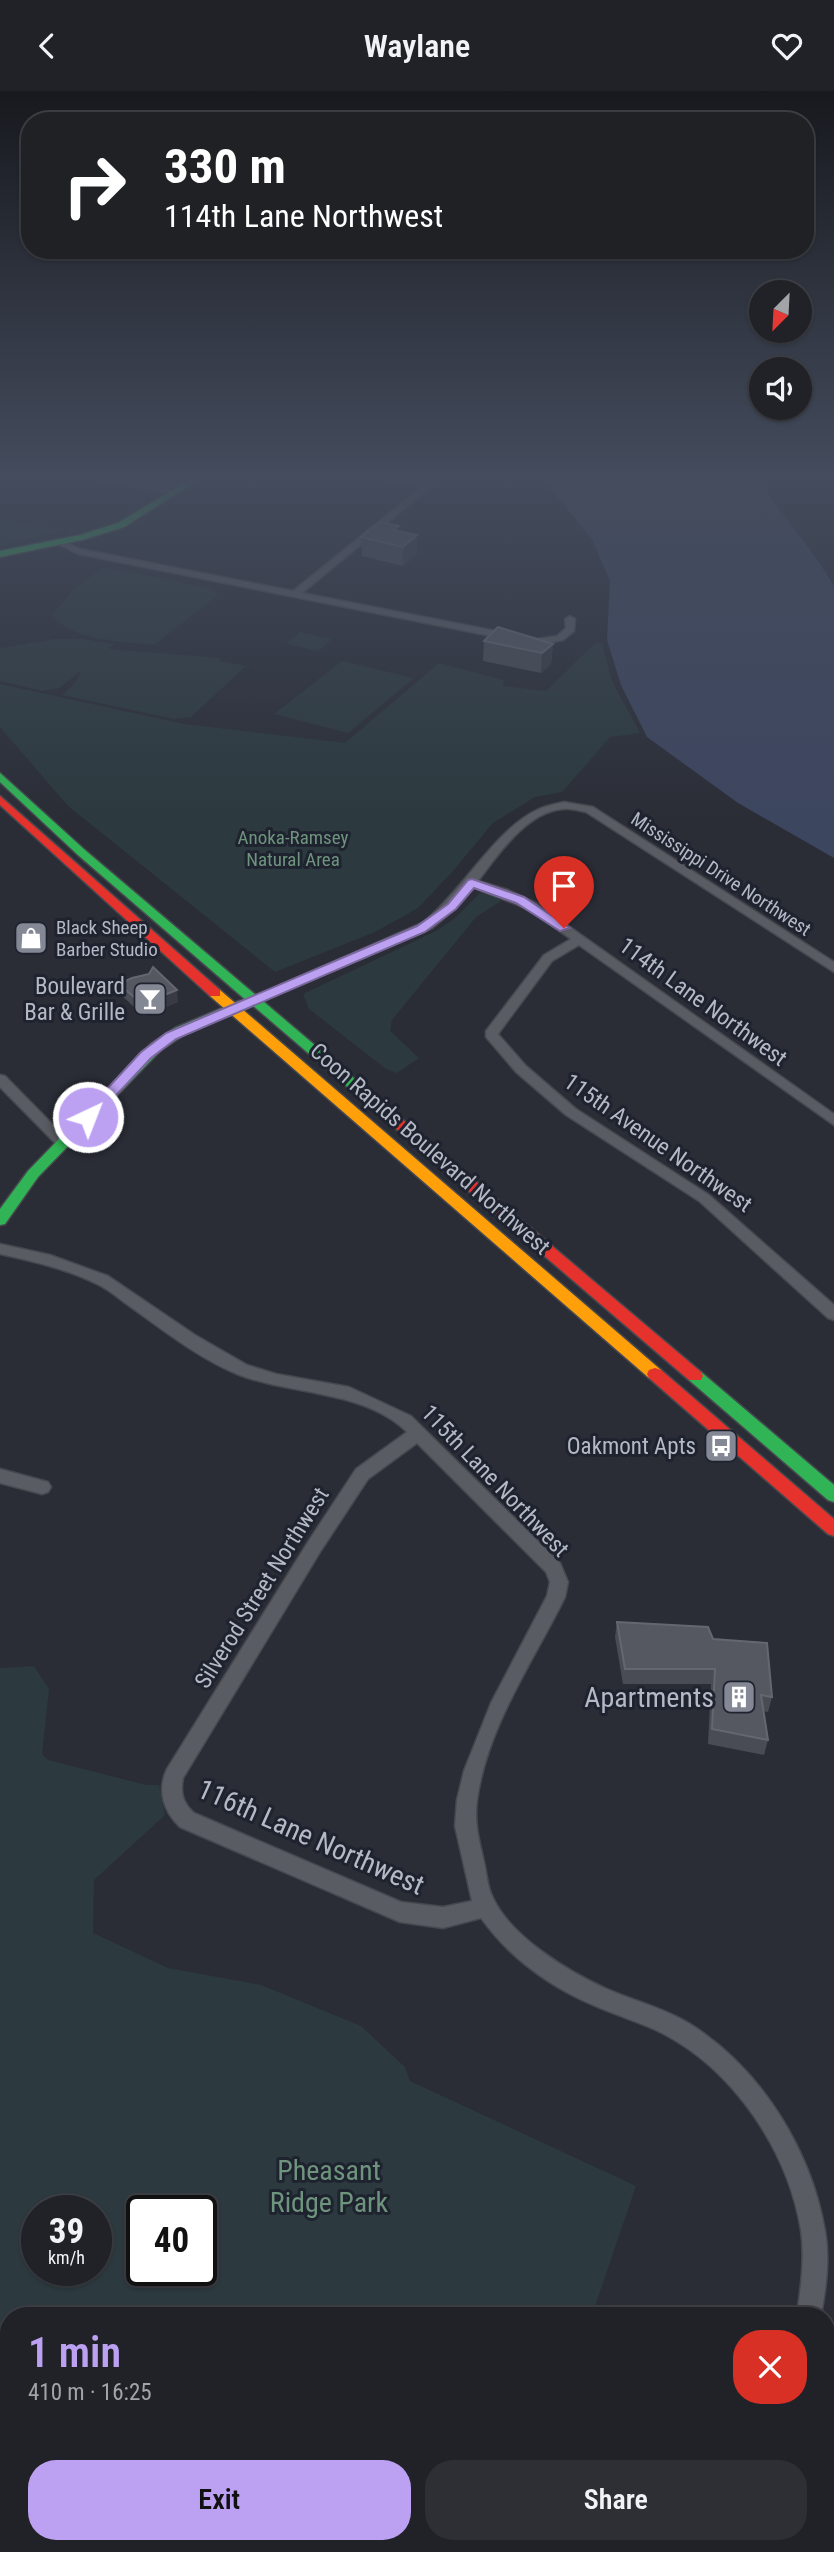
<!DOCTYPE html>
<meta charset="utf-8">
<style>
:root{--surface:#202228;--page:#2d2f34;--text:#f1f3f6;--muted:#a2a4a8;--line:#3d3f45;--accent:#bca0f2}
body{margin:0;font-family:"Roboto Condensed",sans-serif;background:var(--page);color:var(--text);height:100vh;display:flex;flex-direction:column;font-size:26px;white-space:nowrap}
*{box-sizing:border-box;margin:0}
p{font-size:23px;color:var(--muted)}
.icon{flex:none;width:38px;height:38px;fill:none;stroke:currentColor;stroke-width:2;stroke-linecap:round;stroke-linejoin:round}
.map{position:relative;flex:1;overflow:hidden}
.details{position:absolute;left:0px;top:2216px;width:835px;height:247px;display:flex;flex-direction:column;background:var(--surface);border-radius:28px 28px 0 0;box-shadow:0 2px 5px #0004,0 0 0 2px var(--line)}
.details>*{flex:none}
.top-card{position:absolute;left:21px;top:21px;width:793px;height:147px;border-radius:28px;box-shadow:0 2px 5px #0004,0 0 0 2px var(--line);background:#202124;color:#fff;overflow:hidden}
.needle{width:46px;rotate:204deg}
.buttons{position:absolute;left:749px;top:189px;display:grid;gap:14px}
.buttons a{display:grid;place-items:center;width:63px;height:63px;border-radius:50%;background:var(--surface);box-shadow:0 2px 5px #0004,0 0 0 2px var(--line);font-size:35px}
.speed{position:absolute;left:21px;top:2104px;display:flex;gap:14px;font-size:35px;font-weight:700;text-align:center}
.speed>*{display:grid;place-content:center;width:91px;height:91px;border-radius:50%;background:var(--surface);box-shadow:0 2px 5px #0004,0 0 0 2px var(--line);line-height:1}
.speed small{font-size:18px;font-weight:400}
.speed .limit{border:4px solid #111;border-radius:10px;background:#fff;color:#111}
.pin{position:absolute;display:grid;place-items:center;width:60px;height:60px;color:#fff;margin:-72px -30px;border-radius:50% 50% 50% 0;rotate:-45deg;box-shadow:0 0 7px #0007}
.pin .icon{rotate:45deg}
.me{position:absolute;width:77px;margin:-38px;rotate:43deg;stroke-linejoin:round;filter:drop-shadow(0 0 5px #0008)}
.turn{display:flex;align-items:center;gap:24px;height:147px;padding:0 28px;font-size:32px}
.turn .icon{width:91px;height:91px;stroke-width:2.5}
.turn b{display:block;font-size:49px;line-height:60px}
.round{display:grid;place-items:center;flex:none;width:74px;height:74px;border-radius:28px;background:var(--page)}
.headline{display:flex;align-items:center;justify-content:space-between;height:119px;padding:0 28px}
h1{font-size:42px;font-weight:600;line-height:52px;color:var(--accent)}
.button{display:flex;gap:14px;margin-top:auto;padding:14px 28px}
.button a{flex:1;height:80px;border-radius:28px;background:var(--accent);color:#111;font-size:28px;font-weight:600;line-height:80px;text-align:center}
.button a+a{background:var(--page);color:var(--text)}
header{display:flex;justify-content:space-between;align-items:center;height:91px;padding:0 28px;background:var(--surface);font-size:32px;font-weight:600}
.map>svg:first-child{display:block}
.green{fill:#2c393e;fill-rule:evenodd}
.water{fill:#3d465f}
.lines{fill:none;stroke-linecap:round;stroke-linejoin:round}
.street-casing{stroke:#46484f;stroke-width:3}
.fast-casing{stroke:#46484f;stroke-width:3}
.slow-casing{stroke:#46484f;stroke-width:3}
.jam-casing{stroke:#46484f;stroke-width:3}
.street{fill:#5a5c63;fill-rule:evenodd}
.fast{fill:#30b455;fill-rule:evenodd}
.slow{fill:#ff9f0a;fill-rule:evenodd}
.jam{fill:#e5322d;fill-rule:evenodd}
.wall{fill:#494c54}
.shaded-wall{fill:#383b43}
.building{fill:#555860;stroke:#646770;stroke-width:2}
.route{fill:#bca0f2;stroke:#7a689d;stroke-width:2}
.labels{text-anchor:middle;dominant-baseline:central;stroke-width:6;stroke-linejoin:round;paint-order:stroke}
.far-park-label{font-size:19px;fill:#6f947d;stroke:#1e232f}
.far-street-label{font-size:19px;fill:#b5b9c6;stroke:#1e232f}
.far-poi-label{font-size:19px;fill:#b5b9c6;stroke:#1e232f;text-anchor:start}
.poi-label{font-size:23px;fill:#b5b9c6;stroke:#1e232f;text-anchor:end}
.street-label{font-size:23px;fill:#b5b9c6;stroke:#1e232f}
.near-poi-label{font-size:28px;fill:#b5b9c6;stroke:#1e232f;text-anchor:end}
.near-street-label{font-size:28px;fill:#b5b9c6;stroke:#1e232f}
.near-park-label{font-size:28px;fill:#6f947d;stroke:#1e232f}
</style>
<header><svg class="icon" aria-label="back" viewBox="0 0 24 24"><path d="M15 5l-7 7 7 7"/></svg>Waylane<svg class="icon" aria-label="heart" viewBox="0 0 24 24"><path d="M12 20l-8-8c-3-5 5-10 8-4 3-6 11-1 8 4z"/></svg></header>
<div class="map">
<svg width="834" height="2461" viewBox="0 0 834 2461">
<rect width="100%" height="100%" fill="#2a2d36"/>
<g class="green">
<path d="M0,428L65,440L0,455Z"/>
<path d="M104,476L214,498L217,505L154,554C122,550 73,551 52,524L75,497Z"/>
<path d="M300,541L332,548L318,560L286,553Z"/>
<path d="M54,548H83L114,553L109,558L221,567L220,570L246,575L191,626L174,628L62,604L73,594L81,580L59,597L43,600L0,590V557Z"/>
<path d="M595,552H602L612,590L640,642L610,646L562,701L535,706L493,732L453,780L418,817L375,841L275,881L68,715L0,636V593L184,633L345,652L439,572L504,589L503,595L546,600Z"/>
<path d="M342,570L414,587L348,642L274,623Z"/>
<path d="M482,800L492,803L501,810L476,826L392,929L390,940L419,967L397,982L386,978L309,918L303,903L436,840L454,828Z"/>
<path d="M34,1575L49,1598L42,1663L48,1669L146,1694H159L165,1724L94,1789L93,1842L168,1877L261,1894L361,1935L405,1976L410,1990L636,2095L592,2224H9V2362L0,2356V1577ZM37,2119H96V2179H37ZM142,2119H201V2179H142Z"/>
</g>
<path class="water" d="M539,384H755C780,422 811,456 834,495V767L738,712L647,646L621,594L607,549L610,490L592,448Z"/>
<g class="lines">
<defs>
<g id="street">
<path d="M74,384H91L179,401L175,403Z"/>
<path d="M370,384H385L432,395L302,502L537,548L557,545L566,537L565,528L570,525L575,528L574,540L563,549L537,554L78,463L54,451L58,448L80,458L293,500L422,396Z"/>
<path d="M564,711L593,716L834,871V881L586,721C579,720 571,717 564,718C527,720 498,764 478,790L508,799L536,812L834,1023V1034L579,854L552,870L498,943L526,975L576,1018L709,1104L834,1214V1229L828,1227L699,1110L566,1024L516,981L486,946V940L544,864L571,848L528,818L473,796L451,821L432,837L258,912L253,913L247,909L424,831C461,801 497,737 537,719C545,715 555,713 564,711Z"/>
<path d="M0,984L5,985L68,1049L70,1052L68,1055H58L0,996Z"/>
<path d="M0,1153L50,1164L108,1185L195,1244L247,1274L276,1283L349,1296L411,1325L560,1472L568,1491L565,1506C533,1571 487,1636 477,1709C474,1732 479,1749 484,1771C487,1783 487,1796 493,1807C511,1846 569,1881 607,1898C634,1910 664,1917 690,1933C760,1977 811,2058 825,2140C830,2168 826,2197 821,2224H797C801,2196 805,2167 801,2139C788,2060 734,1979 662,1942C640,1931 615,1924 593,1914C549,1895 509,1866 481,1827L443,1837L400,1831L180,1736C163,1720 157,1699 167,1678L308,1451L356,1378L407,1341C365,1299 289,1304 237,1283C198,1267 162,1238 128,1214C118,1207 108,1198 97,1193C67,1178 32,1170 0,1163ZM417,1352L546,1481L550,1491L547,1505L491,1612L464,1680L457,1709L455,1735L472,1810L443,1816L401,1811L194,1722C183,1712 180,1702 183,1687L320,1461L368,1388Z"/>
<path d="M0,1378L48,1391L51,1396L48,1401L42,1403L0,1392Z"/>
<path d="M759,2454H785L786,2461H758Z"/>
</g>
<g id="fast">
<path d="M197,384H206L124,436L82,449L0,466V460L80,444L118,432Z"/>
<path d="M0,682L86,760L403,1029L405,1032L403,1035H393L250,912L249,916L185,943L161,959L38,1086L5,1133L0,1134V1118L28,1080L151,953L175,937L239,910H247L78,764L0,691Z"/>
<path d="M695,1279L701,1281L834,1394V1411L828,1409L689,1289L687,1285L689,1281Z"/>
</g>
<path id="slow" d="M215,898L220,899L661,1279L663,1283L661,1287H649L210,905L209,902Z"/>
<g id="jam">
<path d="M0,705L220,899V905H210L0,714Z"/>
<path d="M398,1028L403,1029L701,1281L703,1285L701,1289H689L393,1035L391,1032L393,1029Z"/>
<path d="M655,1277L661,1279L834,1428V1445L828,1443L649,1287L647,1283L649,1279Z"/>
</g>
</defs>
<use href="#street" class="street-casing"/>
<use href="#fast" class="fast-casing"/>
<use href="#slow" class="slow-casing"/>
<use href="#jam" class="jam-casing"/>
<use href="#street" class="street"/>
<use href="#fast" class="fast"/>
<use href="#slow" class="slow"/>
<use href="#jam" class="jam"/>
</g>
<g class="wall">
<path d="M399,440L417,463L403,475L362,465L361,446Z"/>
<path d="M484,550L553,553L551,573L541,582L483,570Z"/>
<path d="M119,893L178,911L144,925L121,904Z"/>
<path d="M617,1531L713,1548L772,1606L768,1621L763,1620L768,1649L764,1664L708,1653L711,1593H623L615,1546Z"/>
</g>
<g class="shaded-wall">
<path d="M417,444V463L403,475V456Z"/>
<path d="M553,553L551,573L541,582L542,562Z"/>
<path d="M177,899L178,911L144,925L142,913Z"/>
</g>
<g class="building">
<path d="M380,431L399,435L393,439L417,444L403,456L361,446Z"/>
<path d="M498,536L553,553L542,562L484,550Z"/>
<path d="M153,876L177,899L142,913L119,893L132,887L149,883Z"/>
<path d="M617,1531L708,1536L713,1548L767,1552L772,1606L761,1604L768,1649L712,1638L715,1578H625Z"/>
</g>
<linearGradient id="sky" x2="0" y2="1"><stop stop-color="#17191e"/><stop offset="0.53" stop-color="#444c5d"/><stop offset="1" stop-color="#444c5d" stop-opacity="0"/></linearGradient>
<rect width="834" height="728" fill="url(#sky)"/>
<path class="route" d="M472,788L524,806L570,837L560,840L516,812L474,797L456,818L425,841L176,948L151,967L93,1029L88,1030L81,1026L141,961L166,942L417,835L448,813L468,789Z"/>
<defs>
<symbol id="shop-square" viewBox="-11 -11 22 22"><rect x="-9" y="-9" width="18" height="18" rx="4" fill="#848894" stroke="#1e232f"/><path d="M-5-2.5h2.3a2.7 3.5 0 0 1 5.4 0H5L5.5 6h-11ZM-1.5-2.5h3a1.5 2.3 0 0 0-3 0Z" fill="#fff"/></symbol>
<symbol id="bar-square" viewBox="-11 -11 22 22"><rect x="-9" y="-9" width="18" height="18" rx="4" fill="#848894" stroke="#1e232f"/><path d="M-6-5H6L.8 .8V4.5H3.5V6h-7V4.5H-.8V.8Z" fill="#fff"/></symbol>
<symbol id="bus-square" viewBox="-11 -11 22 22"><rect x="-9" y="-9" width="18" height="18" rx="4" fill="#848894" stroke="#1e232f"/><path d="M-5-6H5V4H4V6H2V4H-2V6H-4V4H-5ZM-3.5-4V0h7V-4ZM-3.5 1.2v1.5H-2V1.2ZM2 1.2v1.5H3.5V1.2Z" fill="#fff"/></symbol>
<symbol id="building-square" viewBox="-11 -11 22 22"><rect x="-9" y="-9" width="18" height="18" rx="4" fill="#848894" stroke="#1e232f"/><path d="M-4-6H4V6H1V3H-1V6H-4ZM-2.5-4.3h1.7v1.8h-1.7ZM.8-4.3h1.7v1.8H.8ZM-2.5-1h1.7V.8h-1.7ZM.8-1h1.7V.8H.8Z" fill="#fff"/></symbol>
</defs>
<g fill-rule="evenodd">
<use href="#shop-square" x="12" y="828" width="38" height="38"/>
<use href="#bar-square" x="131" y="889" width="38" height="38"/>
<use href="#bus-square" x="702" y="1336" width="38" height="38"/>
<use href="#building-square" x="720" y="1587" width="38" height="38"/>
</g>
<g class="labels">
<g class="far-park-label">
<text x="293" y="746">Anoka-Ramsey<tspan x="293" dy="22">Natural Area</tspan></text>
</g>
<g class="far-street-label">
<text transform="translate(721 783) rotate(33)">Mississippi Drive Northwest</text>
</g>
<g class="far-poi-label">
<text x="56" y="836">Black Sheep<tspan x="56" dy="22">Barber Studio</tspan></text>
</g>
<g class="poi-label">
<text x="125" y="895">Boulevard<tspan x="125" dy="26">Bar &amp; Grille</tspan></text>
<text x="696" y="1355">Oakmont Apts</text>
</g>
<g class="street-label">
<text transform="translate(703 911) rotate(36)">114th Lane Northwest</text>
<text transform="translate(658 1052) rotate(35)">115th Avenue Northwest</text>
<text transform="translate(430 1058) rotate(41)">Coon Rapids Boulevard Northwest</text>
<text transform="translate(495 1390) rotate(46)">115th Lane Northwest</text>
<text transform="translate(262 1497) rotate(-58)">Silverod Street Northwest</text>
</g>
<g class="near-poi-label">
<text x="714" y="1606">Apartments</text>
</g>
<g class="near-street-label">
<text transform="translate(311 1746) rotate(24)">116th Lane Northwest</text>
</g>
<g class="near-park-label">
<text x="329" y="2079">Pheasant<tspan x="329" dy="32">Ridge Park</tspan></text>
</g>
</g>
</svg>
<div class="buttons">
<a><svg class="needle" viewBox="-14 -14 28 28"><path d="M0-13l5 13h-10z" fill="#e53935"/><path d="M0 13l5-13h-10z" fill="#a2a4a8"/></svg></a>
<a><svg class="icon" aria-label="sound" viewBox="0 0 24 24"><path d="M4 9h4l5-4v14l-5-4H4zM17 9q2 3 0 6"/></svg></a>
</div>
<div class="speed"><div>39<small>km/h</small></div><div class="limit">40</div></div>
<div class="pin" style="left:564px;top:837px;background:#d93025"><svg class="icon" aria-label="arrive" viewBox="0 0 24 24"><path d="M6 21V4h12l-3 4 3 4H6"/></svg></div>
<svg class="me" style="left:88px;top:1026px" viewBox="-20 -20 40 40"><circle r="17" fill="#bca0f2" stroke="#fff" stroke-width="3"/><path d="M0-11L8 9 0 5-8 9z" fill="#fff"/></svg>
<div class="top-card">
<div class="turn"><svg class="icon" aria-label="right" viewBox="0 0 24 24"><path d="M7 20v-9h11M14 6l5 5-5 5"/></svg><div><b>330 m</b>114th Lane Northwest</div></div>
</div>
<section class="details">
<div class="headline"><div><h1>1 min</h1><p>410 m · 16:25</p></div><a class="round" style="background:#d93025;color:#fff"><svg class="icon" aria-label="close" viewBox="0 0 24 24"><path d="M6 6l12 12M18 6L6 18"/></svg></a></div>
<div class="button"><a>Exit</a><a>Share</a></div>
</section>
</div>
